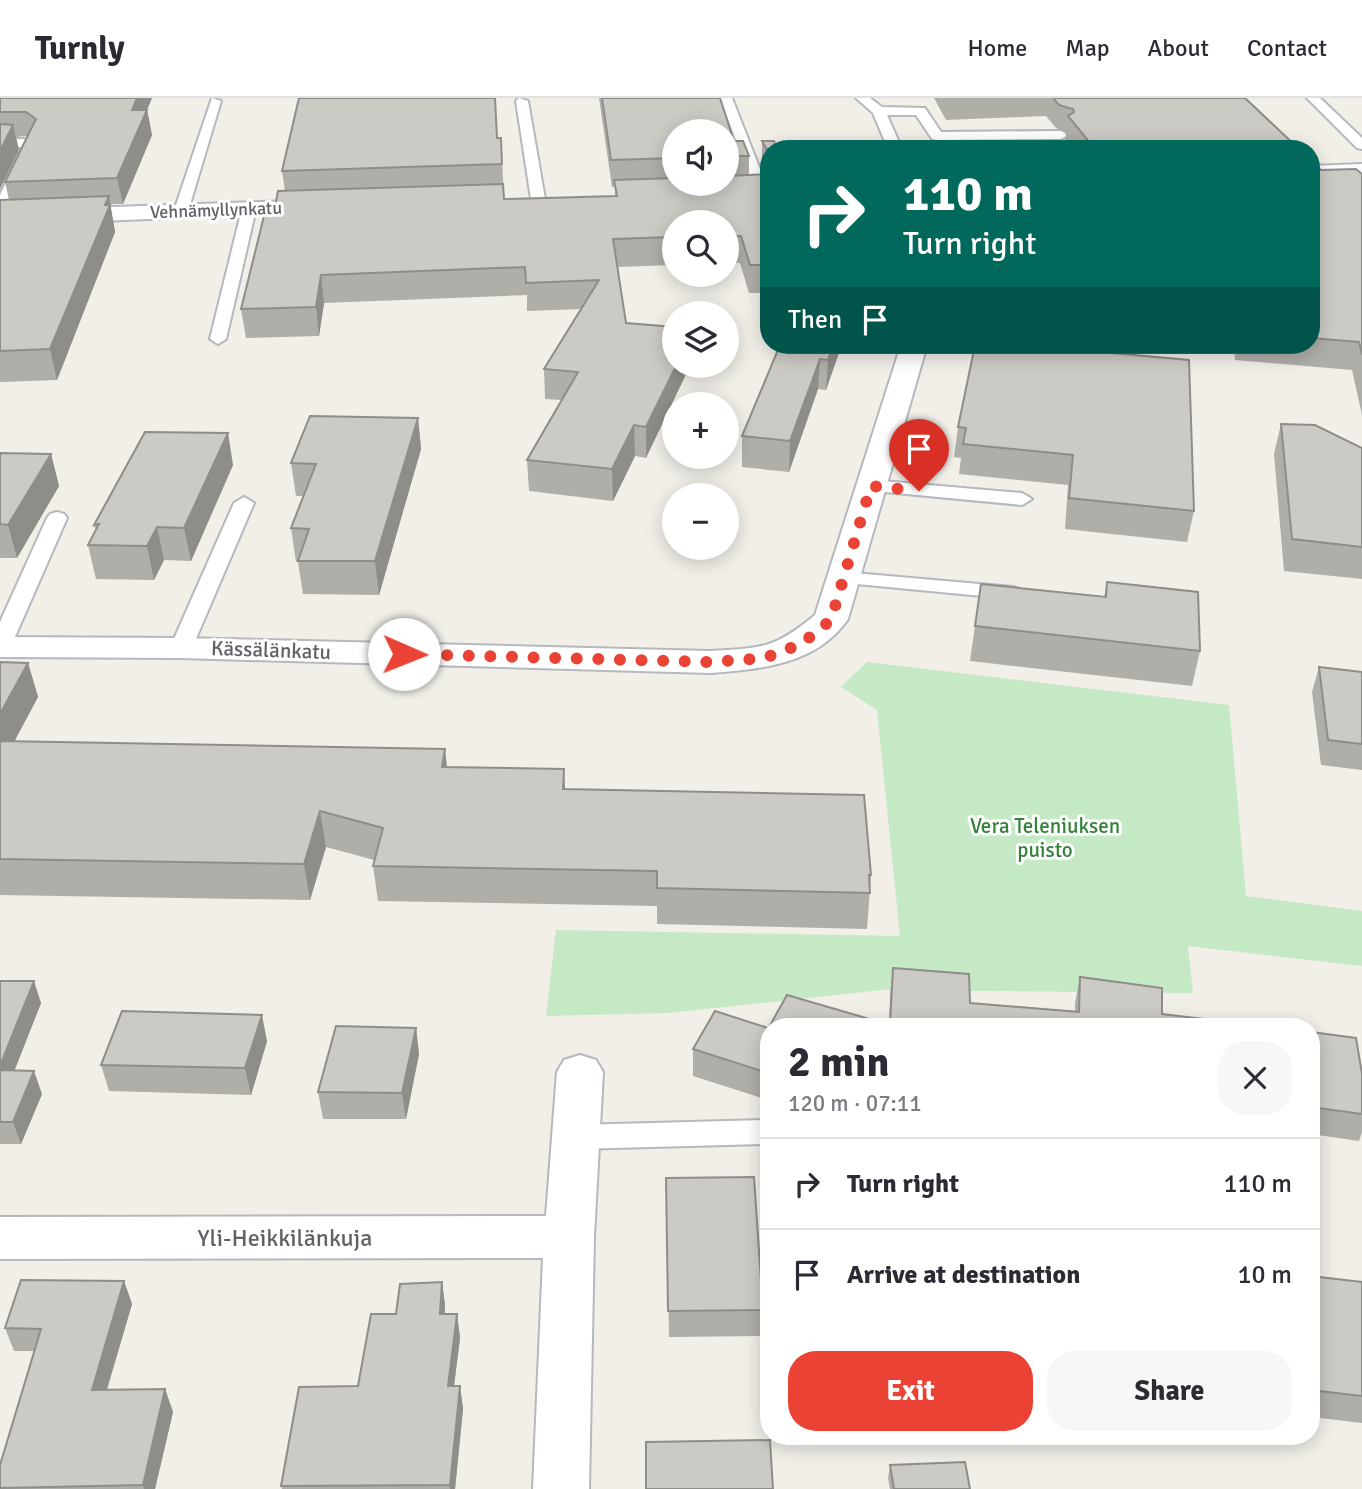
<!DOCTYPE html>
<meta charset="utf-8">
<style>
:root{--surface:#fff;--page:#f7f7f7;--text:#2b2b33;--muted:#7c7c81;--line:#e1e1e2;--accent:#ea4335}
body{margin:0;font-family:Signika,sans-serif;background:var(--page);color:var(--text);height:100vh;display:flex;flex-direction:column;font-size:26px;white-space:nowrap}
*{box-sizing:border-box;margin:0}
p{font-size:23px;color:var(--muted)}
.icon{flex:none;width:38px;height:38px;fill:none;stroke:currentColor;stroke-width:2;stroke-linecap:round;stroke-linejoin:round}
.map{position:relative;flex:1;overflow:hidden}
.drawer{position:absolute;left:760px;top:920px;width:560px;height:427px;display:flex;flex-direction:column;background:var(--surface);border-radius:28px;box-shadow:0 4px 18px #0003}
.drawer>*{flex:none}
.hud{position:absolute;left:760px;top:42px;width:560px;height:214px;border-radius:28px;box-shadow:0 4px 18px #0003;background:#00695c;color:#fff;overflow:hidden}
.fabs{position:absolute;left:662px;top:21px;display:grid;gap:14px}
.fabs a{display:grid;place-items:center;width:77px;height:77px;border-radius:50%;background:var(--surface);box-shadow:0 4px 18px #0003;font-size:35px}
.pin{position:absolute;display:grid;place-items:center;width:60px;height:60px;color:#fff;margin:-72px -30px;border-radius:50% 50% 50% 0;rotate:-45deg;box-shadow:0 0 7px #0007}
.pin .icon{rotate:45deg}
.me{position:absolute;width:77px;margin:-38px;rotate:91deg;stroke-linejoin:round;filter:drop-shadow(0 0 5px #0008)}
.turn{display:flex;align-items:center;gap:24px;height:147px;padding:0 28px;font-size:32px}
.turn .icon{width:91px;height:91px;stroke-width:2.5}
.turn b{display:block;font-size:49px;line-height:60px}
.then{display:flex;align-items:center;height:66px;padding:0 28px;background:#0003;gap:14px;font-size:26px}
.round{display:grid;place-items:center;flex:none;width:74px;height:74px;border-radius:28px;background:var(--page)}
.summary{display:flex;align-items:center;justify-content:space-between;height:119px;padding:0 28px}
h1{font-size:42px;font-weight:800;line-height:52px}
.cta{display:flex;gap:14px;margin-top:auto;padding:14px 28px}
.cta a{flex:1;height:80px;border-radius:28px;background:var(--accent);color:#fff;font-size:28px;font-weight:800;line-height:80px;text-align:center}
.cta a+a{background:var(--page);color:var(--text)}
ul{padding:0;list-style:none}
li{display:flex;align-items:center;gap:21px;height:91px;padding:0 28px;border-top:2px solid var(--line)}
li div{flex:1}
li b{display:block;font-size:26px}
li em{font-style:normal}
header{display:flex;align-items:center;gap:42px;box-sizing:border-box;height:98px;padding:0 35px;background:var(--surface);border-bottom:2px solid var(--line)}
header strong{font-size:33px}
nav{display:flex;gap:38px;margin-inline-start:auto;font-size:24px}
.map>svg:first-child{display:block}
.green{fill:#c5e8c5}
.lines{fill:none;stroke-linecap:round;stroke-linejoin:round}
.service-casing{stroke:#b5b8bc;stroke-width:4}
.minor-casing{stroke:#b5b8bc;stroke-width:4}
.service{fill:#fff;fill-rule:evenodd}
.minor{fill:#fff;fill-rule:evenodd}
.wall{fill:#afaea9;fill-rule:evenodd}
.shaded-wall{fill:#8f8d8a}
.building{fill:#cccac5;stroke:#8f8d8a;stroke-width:2}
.route{stroke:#ea4335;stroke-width:12;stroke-dasharray:0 21.6}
.labels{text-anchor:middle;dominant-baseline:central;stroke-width:6;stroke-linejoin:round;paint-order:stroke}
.far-street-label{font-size:18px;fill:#5f6368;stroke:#fff}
.street-label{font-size:21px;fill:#5f6368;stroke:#fff}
.park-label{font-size:21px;fill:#348238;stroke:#fff}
.near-street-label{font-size:24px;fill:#5f6368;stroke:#fff}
</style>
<header>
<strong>Turnly</strong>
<nav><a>Home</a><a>Map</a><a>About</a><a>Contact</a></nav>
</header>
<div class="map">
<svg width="1362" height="1391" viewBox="0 0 1362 1391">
<rect width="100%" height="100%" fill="#f1efe8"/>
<path class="green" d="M867,564L1229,607L1246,798L1362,813V868L1188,848L1193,895L882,892L669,915L546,918L556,832L900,838L877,612L841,589Z"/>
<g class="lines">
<defs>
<g id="service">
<path d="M212,0L221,3L188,113L181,117L176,116L174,113Z"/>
<path d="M519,0L528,3L545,101L538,105L531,101L516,3Z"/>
<path d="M720,0H732L768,92L767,97H757L755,94Z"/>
<path d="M856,0H870L882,9L925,10L941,34L1061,33L1068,37L1061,41L937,42L932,41L916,17H887L902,51H888L873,15Z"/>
<path d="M1307,0H1320L1362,40V51L1357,50Z"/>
<path d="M0,41H32L39,45L7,112L0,116V97L23,49H0Z"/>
<path d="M249,107L256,111L226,241L218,246L210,241L242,111Z"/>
<path d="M871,382L1022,395L1032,401L1022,407L864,392L861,388Z"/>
<path d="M244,399L254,405L192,550L189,555H173L170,550L234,405Z"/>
<path d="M57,414L64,416L67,420L11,548L8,553L0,555V524L47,420L50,416Z"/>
<path d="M843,474L1013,489L1020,491L1024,495L1020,499L1013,501L836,484L833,480L836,476Z"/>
<path d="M768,1022V1046L576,1051L565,1047L561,1039L565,1031L576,1027Z"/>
</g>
<g id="minor">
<path d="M1362,66V80L1311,82V68Z"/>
<path d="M316,102L324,104L328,109L324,114L0,127V113Z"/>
<path d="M901,247H927L848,521C816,567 761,571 710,575L181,560L0,559V539L181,540L710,553C762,550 774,551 815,517Z"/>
<path d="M580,957L596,962L603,974L594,1139L589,1391H533L543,1160L0,1161V1119L546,1118L557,974L564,962Z"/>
</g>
</defs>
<use href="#service" class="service-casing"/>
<use href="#minor" class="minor-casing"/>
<use href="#service" class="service"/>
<use href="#minor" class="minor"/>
</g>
<g class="wall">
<path d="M0,0H152L147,12L152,37L123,106H110L115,134L57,282L0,284V102H9L5,84L27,38L16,39L19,52L0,91Z"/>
<path d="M599,0H720L734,43L749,58V77H766L762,68V43L768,51V195H749L740,165H726V124H674V167L618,169L626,225L674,229L646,360L635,358L613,403L529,393L527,362L562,302L545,301L544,271L581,211L527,213V197L324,205L319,238L246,240L241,211L275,109L285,93L282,73L501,40L504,101L615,98V89H612ZM674,33H726V86H674Z"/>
<path d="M934,0H1245L1299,51H1072L1065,42L1066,34L1056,30L1046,18L946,22Z"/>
<path d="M1311,62L1321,72L1362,76V317L1352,272L1235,262L1234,247H1311Z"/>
<path d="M780,247L841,249L826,292L818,291L789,374L742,369V338Z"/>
<path d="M1067,251L1194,413L1187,444L1065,431L1068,387L959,376L961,360L954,359L958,329Z"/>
<path d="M418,320L421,351L379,497L303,496L298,464H296L291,430L303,398H296L291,365Z"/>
<path d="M1281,326L1362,350V481L1284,473L1274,356Z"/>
<path d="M0,355L51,356L59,388L17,460H0Z"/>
<path d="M233,367L191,463L164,462L154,482L96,481L88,447L96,433L94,427Z"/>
<path d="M1107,484L1200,553L1192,588L970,563L975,528L1104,499Z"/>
<path d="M0,564L28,565L38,599L14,644L447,669L566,691L871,777L867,831L657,826V808L378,803L373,768L374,762L326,749L310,802L0,797Z"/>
<path d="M1319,569L1362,574V672L1321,667L1312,594Z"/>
<path d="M893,870L970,905L1075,913V905L1080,879L1162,916L889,927L890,896Z"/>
<path d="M0,883L41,905L14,973L42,996L21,1046H0Z"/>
<path d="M416,930L419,956L406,1021H323L318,994Z"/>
<path d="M768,930V1002L693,978V951Z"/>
<path d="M1311,934L1362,976V1034L1359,1043L1311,1036Z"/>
<path d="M267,943L251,997L109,993L101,967Z"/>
<path d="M666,1080L763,1212L762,1238L669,1239Z"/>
<path d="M1311,1178L1362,1184V1325L1311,1319Z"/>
<path d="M124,1183L132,1206L107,1292L165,1291L173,1314L155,1391H0V1367L34,1253H14L5,1230Z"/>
<path d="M442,1184L445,1207V1216H457L460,1240L454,1288H460L463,1311L455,1391H282L281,1388L358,1288L396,1216Z"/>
<path d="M890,1367L970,1391H890L888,1380Z"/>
</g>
<g class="shaded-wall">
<path d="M137,0H152L139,30L147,12L152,37L123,106L117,80L132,12Z"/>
<path d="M13,27L19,52L0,91V53Z"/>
<path d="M109,98L115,134L57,282L50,251Z"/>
<path d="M321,177L324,205L319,238L316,209Z"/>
<path d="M833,247H841V249L826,292L828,262Z"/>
<path d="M820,261L818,291L789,374L790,343Z"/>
<path d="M676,268H690L646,360V329Z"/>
<path d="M418,320L421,351L379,497L375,463Z"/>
<path d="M634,327L635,358L613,403L612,371Z"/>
<path d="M228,335L233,367L191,463L184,430Z"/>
<path d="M51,356L59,388L17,460L8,427Z"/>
<path d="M157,429L164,462L154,482L147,448Z"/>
<path d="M28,565L38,599L0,670V616Z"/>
<path d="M445,651L449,686L442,669Z"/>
<path d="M564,671L566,706L563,691Z"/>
<path d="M320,713L326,749L310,802L304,766Z"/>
<path d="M34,883L41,905L6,994L0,978V968Z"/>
<path d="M262,917L267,943L251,997L245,970Z"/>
<path d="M416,930L419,956L406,1021L402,995Z"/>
<path d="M34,973L42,996L21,1046L13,1024Z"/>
<path d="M124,1183L132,1206L100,1314L92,1292Z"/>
<path d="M442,1184L445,1207L443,1240L440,1216Z"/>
<path d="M457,1216L460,1240L451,1311L448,1288Z"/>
<path d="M460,1288L463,1311L455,1391H450V1387Z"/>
<path d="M165,1291L173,1314L155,1391H144L143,1387Z"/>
</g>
<g class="building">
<path d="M0,0H137L132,12H147L117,80L5,84L36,21L26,14H0Z"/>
<path d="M299,0H495L497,40H501L502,66L282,73Z"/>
<path d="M602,0H720L734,43H743L749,58H726V33H674V60L611,62Z"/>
<path d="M1053,0H1245L1299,51H1095L1068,18L1074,14L1073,11L1059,7Z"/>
<path d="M0,26L13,27L0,53Z"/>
<path d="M762,43H774L777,51H768V54Z"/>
<path d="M1311,62L1321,72L1356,71L1362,76V257L1359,244L1311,240Z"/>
<path d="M768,76V167H750L741,138H726V124H674V139L613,141L626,225L674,229V268H676L646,329L634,327L612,371L527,362L578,274L544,271L599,182L526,185L525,169L321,177L316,209L241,211L266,110L275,109L278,93L503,86L504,101L617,98L614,82L674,80V86H726V78Z"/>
<path d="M109,98L105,107H110L50,251L0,253V102Z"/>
<path d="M780,247H833L828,262L820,261L790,343L742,338Z"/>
<path d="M975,247H1067V251L1189,262L1194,413L1069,400L1073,357L963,346L966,330L958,329Z"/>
<path d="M310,318L418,320L375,463H298L309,431L291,430L316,366L291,365Z"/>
<path d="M1281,326L1315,327L1362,350V449L1292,441Z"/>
<path d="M145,334L228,335L184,430L157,429L147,448L88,447L99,426L94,427Z"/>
<path d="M0,355L51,356L8,427L0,426Z"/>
<path d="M1107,484L1198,494L1200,553L975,528L981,486L1106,499Z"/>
<path d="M0,564L28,565L0,616Z"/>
<path d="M1319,569L1362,574V646L1328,642Z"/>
<path d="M0,643L445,651L442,669L564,671L563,691L864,697L871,777H869L870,795L657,790V773L373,768L383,730L320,713L304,766L0,761Z"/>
<path d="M893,870L969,876L970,905L1079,914L1080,879L1162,890V916L1271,929H769L787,897L890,927Z"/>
<path d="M0,883H34L0,968Z"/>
<path d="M122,913L262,917L245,970L101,967Z"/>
<path d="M715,913L768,930V975L693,951Z"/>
<path d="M336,928L416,930L402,995L318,994Z"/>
<path d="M1311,934L1356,940L1362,976V1016L1311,1009Z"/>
<path d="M0,972L34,973L13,1024H0Z"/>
<path d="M754,1079L763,1212L668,1213L666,1080Z"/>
<path d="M1311,1178L1362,1184V1298L1311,1292Z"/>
<path d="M21,1182L124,1183L92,1292L165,1291L143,1387L0,1390V1367L41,1231L5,1230Z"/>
<path d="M442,1184L440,1216H457L448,1288H460L450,1387L281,1388L299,1289L358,1288L371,1216H396L400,1186Z"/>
<path d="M770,1342L773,1391H646V1344Z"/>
<path d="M965,1364L970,1391H894L890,1367Z"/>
</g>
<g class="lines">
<path class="route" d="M404,556L710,564L765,560L801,546L831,522L871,388L919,393"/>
</g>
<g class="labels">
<g class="far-street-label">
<text transform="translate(216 112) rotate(-2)">Vehnämyllynkatu</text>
</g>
<g class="street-label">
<text transform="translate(271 552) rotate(2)">Kässälänkatu</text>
</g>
<g class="park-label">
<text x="1045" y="728">Vera Teleniuksen<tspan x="1045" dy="24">puisto</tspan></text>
</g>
<g class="near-street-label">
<text x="285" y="1140">Yli-Heikkilänkuja</text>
</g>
</g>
</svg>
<div class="fabs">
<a><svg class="icon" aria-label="sound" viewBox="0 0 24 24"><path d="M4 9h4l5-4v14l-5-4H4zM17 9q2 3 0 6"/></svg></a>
<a><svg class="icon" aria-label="search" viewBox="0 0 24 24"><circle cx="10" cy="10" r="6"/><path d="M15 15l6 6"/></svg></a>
<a><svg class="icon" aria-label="layers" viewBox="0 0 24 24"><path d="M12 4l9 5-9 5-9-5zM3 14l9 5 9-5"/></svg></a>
<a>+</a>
<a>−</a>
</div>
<div class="pin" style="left:919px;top:393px;background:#d93025"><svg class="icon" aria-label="arrive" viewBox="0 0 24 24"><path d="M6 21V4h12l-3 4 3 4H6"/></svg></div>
<svg class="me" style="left:404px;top:556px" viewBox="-20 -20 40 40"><circle r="19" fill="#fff"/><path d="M0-13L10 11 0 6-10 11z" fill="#ea4335"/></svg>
<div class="hud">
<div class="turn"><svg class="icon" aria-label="right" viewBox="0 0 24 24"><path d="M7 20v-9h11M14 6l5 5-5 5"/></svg><div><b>110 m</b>Turn right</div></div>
<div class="then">Then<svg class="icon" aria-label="arrive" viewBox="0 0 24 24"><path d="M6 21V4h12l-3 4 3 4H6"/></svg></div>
</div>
<section class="drawer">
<div class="summary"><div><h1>2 min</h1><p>120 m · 07:11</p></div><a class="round"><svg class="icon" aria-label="close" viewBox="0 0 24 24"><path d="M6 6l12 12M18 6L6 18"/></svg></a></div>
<ul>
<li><svg class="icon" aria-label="right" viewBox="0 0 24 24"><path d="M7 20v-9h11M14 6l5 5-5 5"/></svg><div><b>Turn right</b></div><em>110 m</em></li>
<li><svg class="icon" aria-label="arrive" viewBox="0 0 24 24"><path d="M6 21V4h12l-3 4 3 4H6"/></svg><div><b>Arrive at destination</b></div><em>10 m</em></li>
</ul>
<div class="cta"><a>Exit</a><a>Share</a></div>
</section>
</div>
